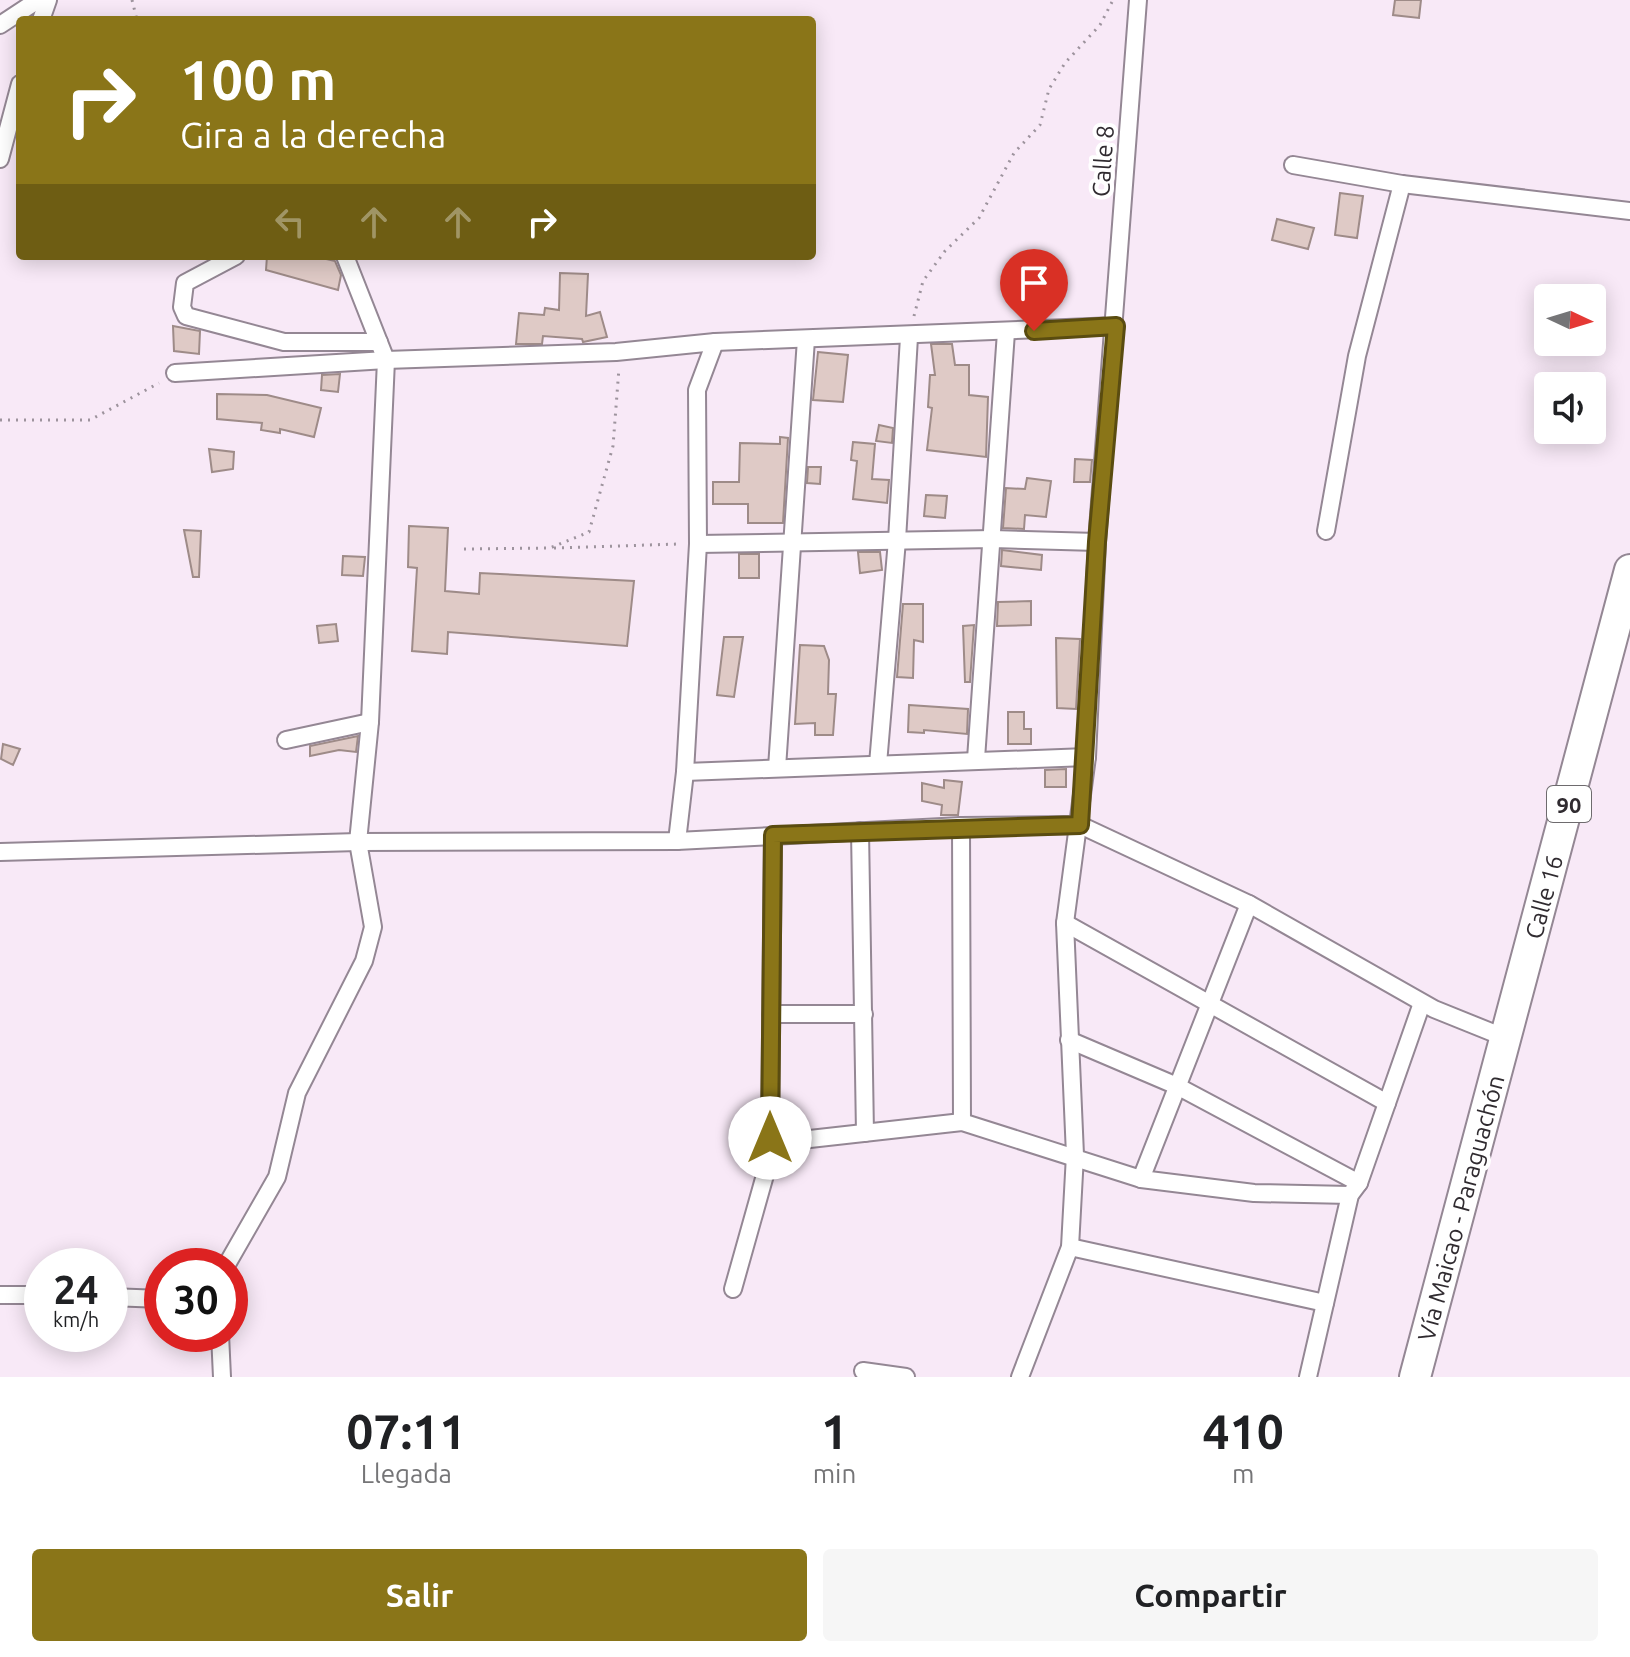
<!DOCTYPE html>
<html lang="es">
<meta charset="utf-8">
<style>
:root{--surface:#fff;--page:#f6f6f6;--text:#202124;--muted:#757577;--accent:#8a7518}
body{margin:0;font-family:Ubuntu,sans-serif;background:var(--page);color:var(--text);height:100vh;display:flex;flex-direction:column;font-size:30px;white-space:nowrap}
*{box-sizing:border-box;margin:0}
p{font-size:26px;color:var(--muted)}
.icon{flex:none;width:44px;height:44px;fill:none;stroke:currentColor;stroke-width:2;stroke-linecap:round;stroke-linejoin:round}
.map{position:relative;height:1377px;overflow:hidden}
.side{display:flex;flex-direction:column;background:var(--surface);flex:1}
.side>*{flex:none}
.top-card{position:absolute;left:16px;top:16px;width:800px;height:244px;border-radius:8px;box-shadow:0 4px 20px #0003;background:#8a7518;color:#fff;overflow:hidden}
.needle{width:52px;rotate:94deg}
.tools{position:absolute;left:1534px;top:284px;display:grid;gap:16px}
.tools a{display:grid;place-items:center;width:72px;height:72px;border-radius:8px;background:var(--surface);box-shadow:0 4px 20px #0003;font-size:40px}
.speed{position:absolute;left:24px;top:1248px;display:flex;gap:16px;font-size:40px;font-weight:700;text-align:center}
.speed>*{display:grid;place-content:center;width:104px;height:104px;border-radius:50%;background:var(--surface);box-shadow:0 4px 20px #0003;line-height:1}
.speed small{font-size:20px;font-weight:400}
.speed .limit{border:12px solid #d22;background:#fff;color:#111}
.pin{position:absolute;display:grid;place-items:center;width:68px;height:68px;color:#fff;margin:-82px -34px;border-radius:50% 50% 50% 0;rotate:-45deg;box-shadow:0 0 8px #0007}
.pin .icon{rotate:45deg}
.me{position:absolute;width:88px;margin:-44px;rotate:0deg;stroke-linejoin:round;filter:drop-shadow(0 0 6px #0008)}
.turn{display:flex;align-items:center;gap:28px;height:168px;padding:0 32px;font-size:36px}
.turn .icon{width:104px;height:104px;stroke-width:2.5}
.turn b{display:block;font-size:56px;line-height:68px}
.lanes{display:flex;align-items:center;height:76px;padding:0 32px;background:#0003;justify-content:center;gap:40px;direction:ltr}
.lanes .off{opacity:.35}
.eta{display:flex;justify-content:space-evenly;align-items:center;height:136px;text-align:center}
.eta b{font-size:48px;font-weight:700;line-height:56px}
.button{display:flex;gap:16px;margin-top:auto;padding:16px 32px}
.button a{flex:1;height:92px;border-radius:8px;background:var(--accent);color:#fff;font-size:32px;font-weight:700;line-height:92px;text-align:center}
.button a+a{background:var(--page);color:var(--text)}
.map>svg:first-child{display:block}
.building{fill:#dfcac6;stroke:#9e8b88;stroke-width:2}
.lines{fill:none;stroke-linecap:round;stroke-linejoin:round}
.street-casing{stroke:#948794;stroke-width:20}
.highway-casing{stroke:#948794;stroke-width:34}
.path{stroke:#9d939d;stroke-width:3;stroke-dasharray:2 6;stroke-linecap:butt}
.street{stroke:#fff;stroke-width:16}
.highway{stroke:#fff;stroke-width:30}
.route-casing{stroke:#5a4c10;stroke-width:20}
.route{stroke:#8a7518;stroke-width:14}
.labels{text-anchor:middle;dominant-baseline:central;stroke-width:8;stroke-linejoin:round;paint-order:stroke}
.shield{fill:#fff;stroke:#6e6b6e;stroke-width:2}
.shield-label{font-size:22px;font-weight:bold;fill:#302b30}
.street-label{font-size:24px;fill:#302b30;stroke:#fff}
</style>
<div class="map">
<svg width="1630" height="1377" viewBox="0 0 1630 1377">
<rect width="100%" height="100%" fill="#f8e9f7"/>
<g class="building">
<path d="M1395,0H1421L1419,18L1393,15Z"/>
<path d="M1340,193L1363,196L1357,238L1335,235Z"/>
<path d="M1277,219L1314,228L1308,249L1272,240Z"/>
<path d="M267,256H313L335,261L341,275L338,290L266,270Z"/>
<path d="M560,273L588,274L586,316L600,312L607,337L583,342L582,339L543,336L542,344H516L519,313L544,315L545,308L559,310Z"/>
<path d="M173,326L200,331L199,354L174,351Z"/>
<path d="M931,344H952L955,365H969V395L988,397L986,457L927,450L932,408L928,407L930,375H935Z"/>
<path d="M818,352L848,355L843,402L813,400Z"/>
<path d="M340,374L338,392L321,390L322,375Z"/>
<path d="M217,394L267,395L321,408L314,437L280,429V433L261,430L262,423L217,419Z"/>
<path d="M879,425L893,428L892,443L876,441Z"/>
<path d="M780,437L788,438L783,523H748V504H713V482H739L740,443L780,444Z"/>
<path d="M853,442L875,444L872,479L889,480L887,503L853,499L857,461L851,460Z"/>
<path d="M209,449L234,452L233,469L212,472Z"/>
<path d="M1075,459L1092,460L1090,482H1074Z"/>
<path d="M808,467H821L820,484L807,483Z"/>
<path d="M1027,478L1051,481L1046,517L1025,515L1024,529L1003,528L1006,488L1025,489Z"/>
<path d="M926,495L947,496L945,518L924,516Z"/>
<path d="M409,526L448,528L445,591L479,594L480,573L634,581L627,646L448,632L447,654L412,651L417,568L408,567Z"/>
<path d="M184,530L201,531L199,577H193Z"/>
<path d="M1002,550L1042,555L1041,570L1001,566Z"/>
<path d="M858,552H880L882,570L860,573Z"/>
<rect x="739" y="554" width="20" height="24"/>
<path d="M343,556L365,557L363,576L342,575Z"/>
<path d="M1031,601V625L997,626L998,602Z"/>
<path d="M903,604H923V642L914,640L913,678L897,677Z"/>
<path d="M336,624L338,641L319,643L317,626Z"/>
<path d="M974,625L970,682H965L963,626Z"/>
<path d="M724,637H743L734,697L717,695Z"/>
<path d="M1056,638L1080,639L1076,709L1057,708Z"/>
<path d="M800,645L824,646L829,660L828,694H836L833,735H815V723L795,724Z"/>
<path d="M909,705L968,709L967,734L924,730V733L908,732Z"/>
<path d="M1008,712H1024V729H1031V744H1008Z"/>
<path d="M358,736L356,752L339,750L310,756V746Z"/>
<path d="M3,744L20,749L13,765L1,759Z"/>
<path d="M1066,769V787H1045V770Z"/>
<path d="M944,780L962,782L958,815H941L942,805L922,801V783L944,788Z"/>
</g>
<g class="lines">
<defs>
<g id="street">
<path d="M41,20L48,0"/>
<path d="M0,25L38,0"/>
<path d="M0,159L20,84"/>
<path d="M1293,165L1402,184L1630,211"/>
<path d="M236,256L185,283L182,307L186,316L284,342H379"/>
<path d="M175,373L386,360L616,352L715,342L1116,326"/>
<path d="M1326,531L1357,356L1402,184"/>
<path d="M698,544L993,539L1097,542"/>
<path d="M286,740L370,722"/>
<path d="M976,759L1006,332"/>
<path d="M878,764L897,540L909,337"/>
<path d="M777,768L806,339"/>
<path d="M685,772L1087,757"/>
<path d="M961,826L962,1122"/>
<path d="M860,831L865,1133"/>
<path d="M677,841L685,772L698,544L697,390L715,342"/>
<path d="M0,852L358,842L677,841L961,826L1080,825L1249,904L1434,1009L1506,1038"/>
<path d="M1065,923L1387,1103"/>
<path d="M771,1014H864"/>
<path d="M1069,1040L1177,1086L1359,1183"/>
<path d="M774,1143L962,1122L1141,1179L1254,1193L1350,1195"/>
<path d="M1141,1179L1249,904"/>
<path d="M1070,1247L1325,1303"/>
<path d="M226,1266L277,1177L297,1093L364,961L373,927L358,842L370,722L386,360L345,256"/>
<path d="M733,1289L774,1143L770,1138L773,835"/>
<path d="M0,1295H42"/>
<path d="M110,1297L162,1299"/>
<path d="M220,1334L222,1377"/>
<path d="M863,1371L906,1377"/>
<path d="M1020,1377L1070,1247L1075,1155L1065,923L1087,757L1097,542L1138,0"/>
<path d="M1308,1377L1350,1195L1359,1183L1422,1003"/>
</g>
<path id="highway" d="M1415,1377L1630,570"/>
</defs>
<use href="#street" class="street-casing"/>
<use href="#highway" class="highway-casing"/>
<g class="path">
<path d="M132,0L137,20"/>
<path d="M914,316L923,281L945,251L979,218L1014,153L1040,125L1049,89L1065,63L1100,25L1113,0"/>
<path d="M0,420H90L159,383"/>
<path d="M554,548L679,544"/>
<path d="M464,549L550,548L589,532L613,446L619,368"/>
</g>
<use href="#street" class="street"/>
<use href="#highway" class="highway"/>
</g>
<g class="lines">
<defs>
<path id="route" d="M770,1138L773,835L1080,825L1097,542L1116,326L1034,331"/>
</defs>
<use href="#route" class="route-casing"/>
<use href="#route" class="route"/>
</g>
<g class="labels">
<rect class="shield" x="1547" y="786" width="44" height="36" rx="6"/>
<g class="shield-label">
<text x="1569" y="804">90</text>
</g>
<g class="street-label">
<text transform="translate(1103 161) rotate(-86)">Calle 8</text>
<text transform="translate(1544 897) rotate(-75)">Calle 16</text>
<text transform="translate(1461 1208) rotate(-75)">Vía Maicao - Paraguachón</text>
</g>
</g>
</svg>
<div class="tools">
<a><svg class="needle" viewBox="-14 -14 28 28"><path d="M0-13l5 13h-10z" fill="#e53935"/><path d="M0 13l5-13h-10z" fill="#757577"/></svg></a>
<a><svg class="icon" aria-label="sound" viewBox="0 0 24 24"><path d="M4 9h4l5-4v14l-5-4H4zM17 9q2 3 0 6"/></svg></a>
</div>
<div class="speed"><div>24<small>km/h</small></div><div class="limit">30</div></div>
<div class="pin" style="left:1034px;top:331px;background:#d93025"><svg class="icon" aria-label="arrive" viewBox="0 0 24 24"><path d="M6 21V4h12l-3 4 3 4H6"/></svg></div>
<svg class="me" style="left:770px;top:1138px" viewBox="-20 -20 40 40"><circle r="19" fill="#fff"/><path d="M0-13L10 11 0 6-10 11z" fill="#8a7518"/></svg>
<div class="top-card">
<div class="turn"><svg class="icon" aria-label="right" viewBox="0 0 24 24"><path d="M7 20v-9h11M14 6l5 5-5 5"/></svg><div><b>100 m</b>Gira a la derecha</div></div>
<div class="lanes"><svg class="icon off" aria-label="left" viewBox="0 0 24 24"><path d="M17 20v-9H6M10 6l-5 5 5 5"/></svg><svg class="icon off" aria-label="ahead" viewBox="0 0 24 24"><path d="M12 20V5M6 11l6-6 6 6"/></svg><svg class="icon off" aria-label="ahead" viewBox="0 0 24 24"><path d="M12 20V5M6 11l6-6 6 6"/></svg><svg class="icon" aria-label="right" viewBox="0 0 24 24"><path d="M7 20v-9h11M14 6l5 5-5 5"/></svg></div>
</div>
</div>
<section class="side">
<div class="eta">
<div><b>07:11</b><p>Llegada</p></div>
<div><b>1</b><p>min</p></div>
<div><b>410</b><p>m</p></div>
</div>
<div class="button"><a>Salir</a><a>Compartir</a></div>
</section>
